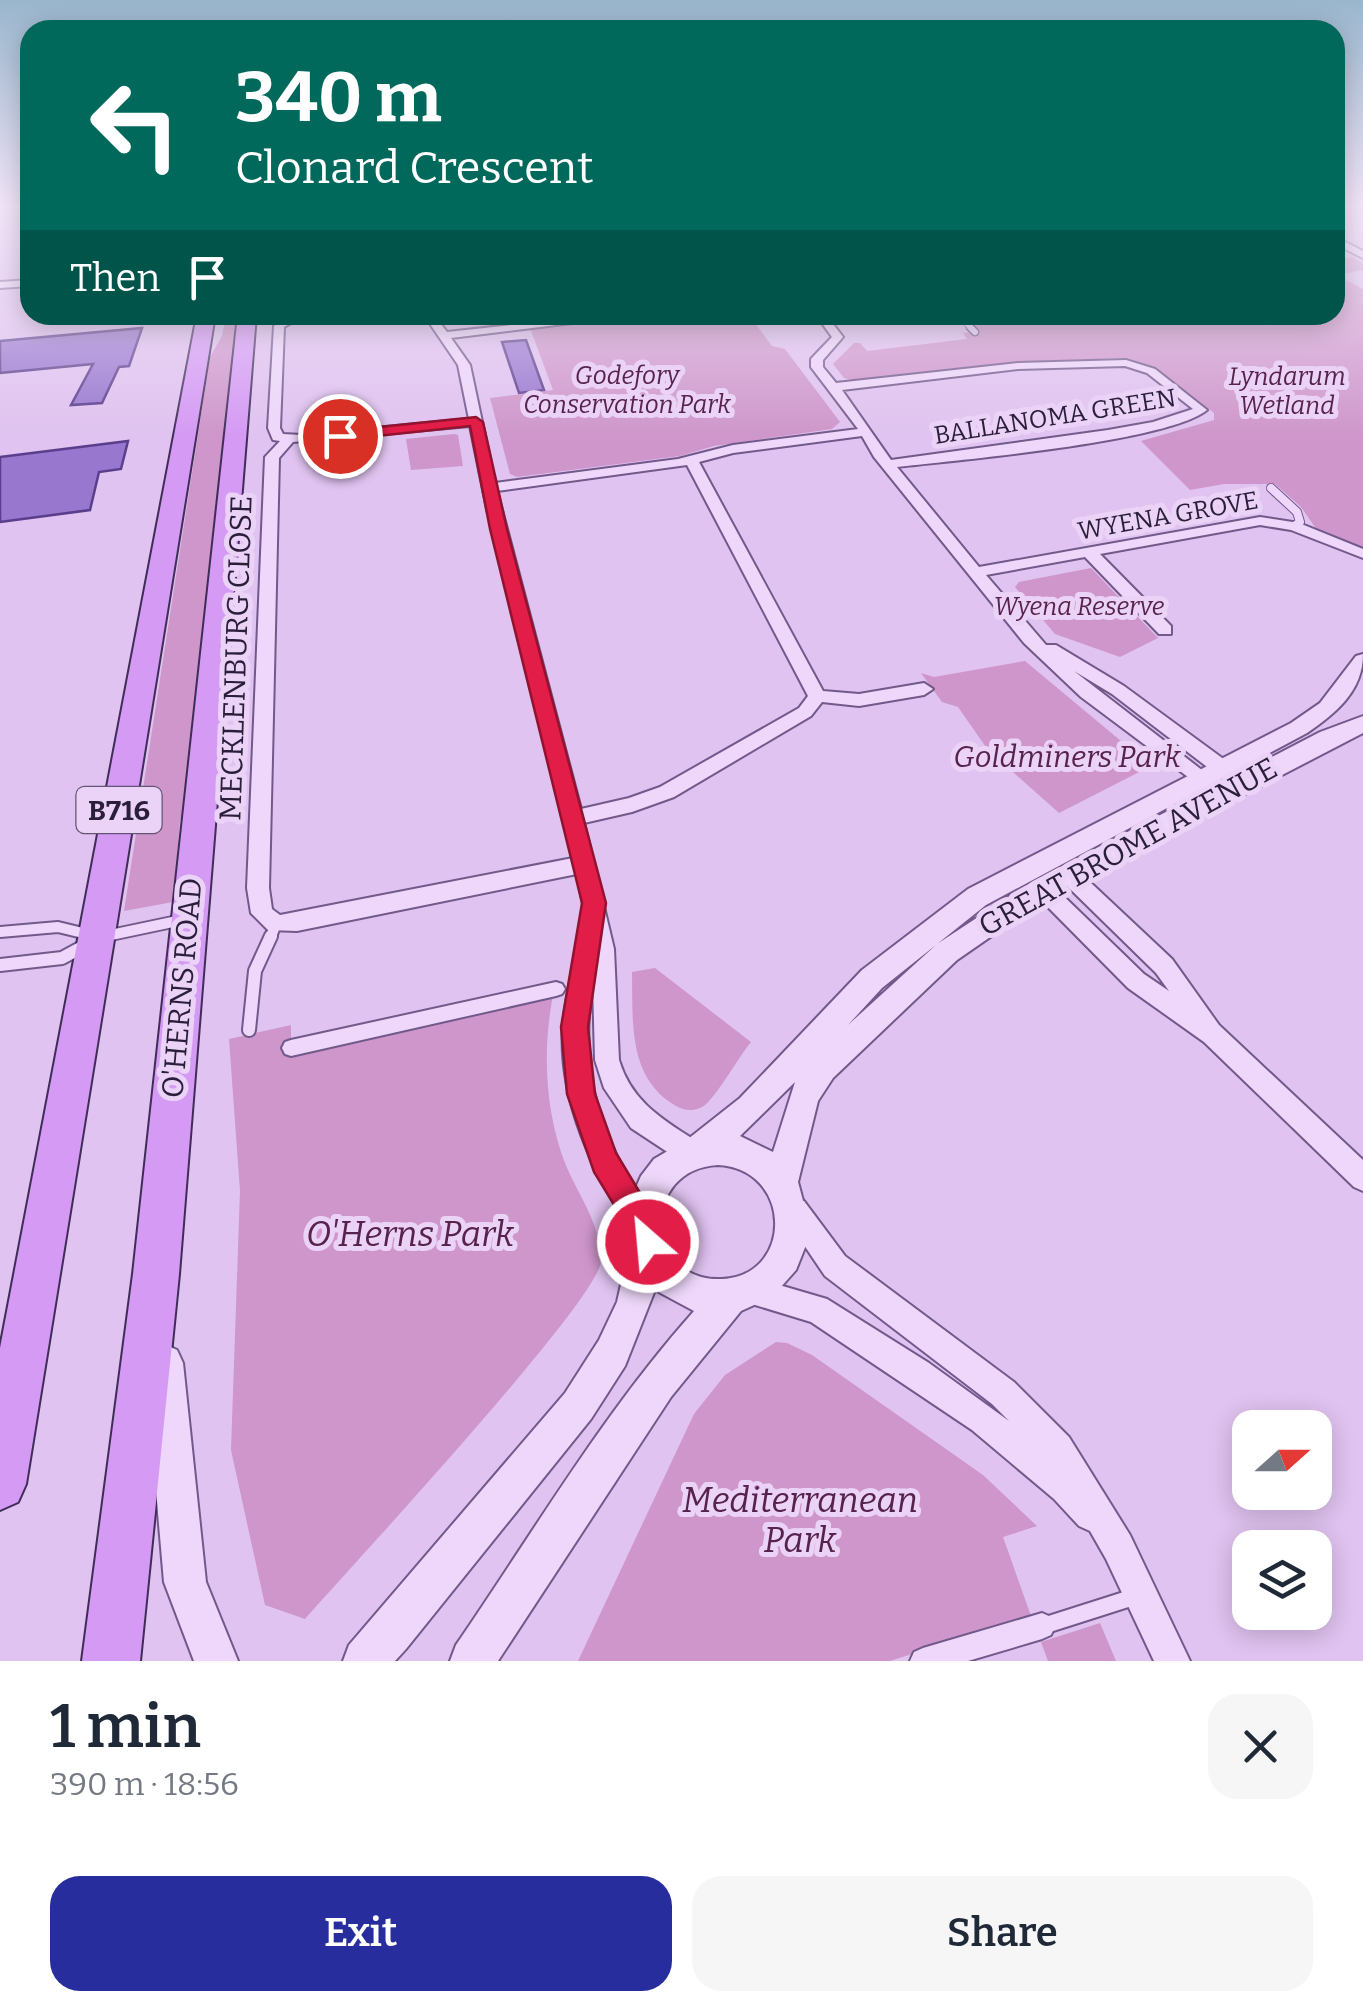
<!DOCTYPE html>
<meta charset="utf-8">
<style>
:root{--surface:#fff;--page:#f6f6f7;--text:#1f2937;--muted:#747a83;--accent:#272d9c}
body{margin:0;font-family:Bitter,serif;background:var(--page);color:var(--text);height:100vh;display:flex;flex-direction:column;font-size:38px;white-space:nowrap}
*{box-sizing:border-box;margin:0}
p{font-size:32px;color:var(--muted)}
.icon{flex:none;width:55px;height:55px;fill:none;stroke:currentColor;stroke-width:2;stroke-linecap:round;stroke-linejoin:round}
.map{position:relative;height:1661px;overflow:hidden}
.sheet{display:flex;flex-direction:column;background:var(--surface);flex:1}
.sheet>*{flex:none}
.guide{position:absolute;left:20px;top:20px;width:1325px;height:305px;border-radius:30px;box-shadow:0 5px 25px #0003;background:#00695c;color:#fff;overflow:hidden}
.needle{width:65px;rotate:69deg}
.controls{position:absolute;left:1232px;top:1410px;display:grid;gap:20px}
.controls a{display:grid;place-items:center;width:100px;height:100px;border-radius:20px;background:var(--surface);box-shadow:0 5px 25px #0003;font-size:50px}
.pin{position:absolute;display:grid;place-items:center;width:85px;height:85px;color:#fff;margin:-42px;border:5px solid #fff;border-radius:50%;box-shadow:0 2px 10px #0007}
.me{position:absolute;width:110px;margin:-55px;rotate:333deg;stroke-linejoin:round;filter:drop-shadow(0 0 8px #0008)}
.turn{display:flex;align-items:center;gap:35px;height:210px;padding:0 50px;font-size:45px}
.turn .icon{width:130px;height:130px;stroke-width:2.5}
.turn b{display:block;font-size:70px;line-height:85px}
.then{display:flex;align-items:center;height:95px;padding:0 50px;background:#0003;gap:20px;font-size:38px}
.round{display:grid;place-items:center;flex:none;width:105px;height:105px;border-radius:30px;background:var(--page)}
.summary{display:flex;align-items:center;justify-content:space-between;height:170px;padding:0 50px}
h1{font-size:60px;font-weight:600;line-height:75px}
.action{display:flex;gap:20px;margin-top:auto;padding:20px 50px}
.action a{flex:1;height:115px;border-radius:30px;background:var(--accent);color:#fff;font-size:40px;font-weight:600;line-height:115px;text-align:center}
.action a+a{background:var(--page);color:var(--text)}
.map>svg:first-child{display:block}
.green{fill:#ce96ca}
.building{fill:#9877cf;stroke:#593e8b;stroke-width:2.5}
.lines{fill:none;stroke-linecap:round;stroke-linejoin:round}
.service-far5-casing{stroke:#71598b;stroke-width:6}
.service-far4-casing{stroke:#71598b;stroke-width:9}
.service-far3-casing{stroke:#71598b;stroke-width:10}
.service-far2-casing{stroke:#71598b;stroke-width:14}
.service-far1-casing{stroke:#71598b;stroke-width:16}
.service-casing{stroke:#71598b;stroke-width:20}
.pedestrian-casing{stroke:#71598b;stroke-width:4}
.minor-casing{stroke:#71598b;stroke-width:4}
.tertiary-casing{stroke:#71598b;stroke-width:4}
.primary-casing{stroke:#3f2d58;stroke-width:4}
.service-far5{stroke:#eed7fa;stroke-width:5}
.service-far4{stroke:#eed7fa;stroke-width:6}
.service-far3{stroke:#eed7fa;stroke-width:8}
.service-far2{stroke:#eed7fa;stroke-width:10}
.service-far1{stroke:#eed7fa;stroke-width:12}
.service{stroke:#eed7fa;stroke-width:16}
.pedestrian{fill:#eed7fa;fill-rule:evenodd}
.minor{fill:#eed7fa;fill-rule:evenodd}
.tertiary{fill:#eed7fa;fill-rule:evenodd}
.primary{fill:#d49af4;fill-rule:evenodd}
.route{fill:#e11d48;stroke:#92132f;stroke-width:2.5}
.labels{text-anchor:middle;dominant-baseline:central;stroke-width:10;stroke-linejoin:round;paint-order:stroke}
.far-park-label{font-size:25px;font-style:italic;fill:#57234d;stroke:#ebd3f7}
.far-street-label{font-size:25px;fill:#2a1e3a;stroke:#ebd3f7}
.shield{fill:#ebd3f7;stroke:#645473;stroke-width:2.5}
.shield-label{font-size:28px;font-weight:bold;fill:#2a1e3a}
.street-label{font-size:30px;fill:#2a1e3a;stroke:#ebd3f7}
.park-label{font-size:30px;font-style:italic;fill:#57234d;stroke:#ebd3f7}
.near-park-label{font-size:35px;font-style:italic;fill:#57234d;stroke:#ebd3f7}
</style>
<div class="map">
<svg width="1363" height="1661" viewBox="0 0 1363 1661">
<rect width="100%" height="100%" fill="#e0c3f0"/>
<g class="green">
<path d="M1353,257L1363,263V270L1337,275L1363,289V549L1317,530L1301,507L1275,484H1224L1190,490L1141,441L1214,420V413L1154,367L1127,358L1015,362L855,381L844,378L833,364L854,343H860L867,351L967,339L963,333L979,331L964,315H1335V259Z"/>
<path d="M226,315H243L195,774L180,821L173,902L124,911L210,357L222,336Z"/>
<path d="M658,315H749L772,346L785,349L840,422L832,429L714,446L680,456L517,477L510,474L490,398L553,390L530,328Z"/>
<path d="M454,434L458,435L463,466L411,470L406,439Z"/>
<path d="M1091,568L1158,638L1120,657L1055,634L1015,587L1019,582Z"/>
<path d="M1025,661L1151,766L1059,813L988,750L958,707L942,702L921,673L934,677Z"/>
<path d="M655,968L751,1042C738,1058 718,1094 705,1105C696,1112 685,1111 676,1106C627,1078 633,1020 632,972Z"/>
<path d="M553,995C542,1052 545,1114 567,1168C580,1197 602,1228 601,1261C600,1299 347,1571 305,1619L265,1605L231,1450L240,1191L229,1039L291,1025V1052Z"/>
<path d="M776,1342L787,1343L812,1355L983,1475L1037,1526L1003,1537L1031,1616L890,1661H578L694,1414L725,1375Z"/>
<path d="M1100,1623L1116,1661H1048L1041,1642Z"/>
</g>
<g class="building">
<path d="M142,328L129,366L119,367L102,403L71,405L93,364L0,373V341Z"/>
<path d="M526,340L544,390L519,393L502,342Z"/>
<path d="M128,441L121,469L99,472L90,510L0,522V457Z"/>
</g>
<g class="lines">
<defs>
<path id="service-far5" d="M958,315L973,330"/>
<path id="service-far4" d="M970,327L975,332"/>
<path id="service-far3" d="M1271,488L1297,512L1300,522L1294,526"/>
<g id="service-far2">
<path d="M0,932L58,927L91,935"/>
<path d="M106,936L182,920"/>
<path d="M270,939L276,924"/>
</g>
<g id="service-far1">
<path d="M0,965L62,958L86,945"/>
<path d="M249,1030L255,971L271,936"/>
</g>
<path id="service" d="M1043,1626L1137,1596"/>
<g id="pedestrian">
<path d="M556,982L562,984L565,989L562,994L556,996L291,1056L285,1054L282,1048L285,1042L291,1040Z"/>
<path d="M1042,1613L1051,1617L1055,1626L1051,1635L1042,1639L968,1661H910L914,1652L923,1648Z"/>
</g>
<g id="minor">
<path d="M1335,237L1363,251V258L1335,244Z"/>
<path d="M30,280V286L0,288V282Z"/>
<path d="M328,315L293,322L284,327L280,428L283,434L302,435L469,419L458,365L424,315H434L447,332L603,315H637L451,338L470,365L495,483L678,459L733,445L858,429L811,367V359L832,337L816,315H826L843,337L823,360V367L836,383L1018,363L1126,360L1155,369L1207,410C1168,442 957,460 897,467L979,567L1260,517L1299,523L1363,549V558L1291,530L1260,525L1100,554L1171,626V634H1159L1085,557L986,575L1046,645H1056L1124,686L1229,763L1231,768L1229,773H1215L1112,694L1074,671L1207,774L1210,779L1207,784L1200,786L1081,697L1024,643L874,457L862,436L733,453L699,462L823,691L859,694L924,683L933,689L924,695L859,706L822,702L811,716L674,797L632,812L584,823L614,949L619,1060C632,1103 664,1120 699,1143L703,1152L699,1161L690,1165L681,1161L631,1128L604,1088L595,1060L593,983C581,1051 591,1112 625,1171C636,1189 650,1206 658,1225L654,1235L644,1239L634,1235C593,1172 558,1102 563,1025C566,992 576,959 580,926L586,919L577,874L297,931L268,930L251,913L247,888L265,457L280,441L273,440L268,428L274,326L290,316ZM1125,366L1147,373L1193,409L1153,422L1108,430L891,460L842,390L1018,369ZM470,426L487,509L573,858L280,915L272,909L269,888L279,458L293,442ZM687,465L808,696L799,708L660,787L629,798L581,809L497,491Z"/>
<path d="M1068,866L1075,868L1172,959L1219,1025L1363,1160V1191L1354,1187L1204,1042L1128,988L1035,894L1031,888L1035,882H1049L1144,974L1169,991L1156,973L1061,880L1058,874L1061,868Z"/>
<path d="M794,1198L804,1201L845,1256L1014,1382L1069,1437L1130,1535L1190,1661H1154L1106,1559L1090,1531L1079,1526L1054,1499L972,1430L811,1322L742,1301L738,1291L742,1281L752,1277L827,1299L929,1363L1009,1421L992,1404L825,1276L781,1211L784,1201Z"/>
</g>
<g id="tertiary">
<path d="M1363,654C1363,691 1336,713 1307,733L986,905L882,988L848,1025L937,944L1033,881L1320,732L1363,716V733L1051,895L957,960L833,1078L818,1101L798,1182L809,1223L806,1245L796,1270L772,1297L741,1311L671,1397L498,1661H450L456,1645C533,1533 603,1413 694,1311L655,1290L625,1366L591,1419L406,1649L395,1661H343L349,1645L565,1393L599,1340L617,1302L630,1245L627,1223L630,1201L641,1176L654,1159L688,1139L740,1098L862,970L968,889L1291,723L1320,703L1356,656ZM795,1082L773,1152L740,1136ZM718,1165C793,1169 794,1276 722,1279C645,1283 639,1169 718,1165Z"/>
<path d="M164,1344L177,1350L183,1363L206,1582L238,1661H194L164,1582L145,1363L151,1350Z"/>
</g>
<g id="primary">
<path d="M197,315H215L26,1484L18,1502L0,1510V1348Z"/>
<path d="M238,315H256L179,1274L140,1661H82L133,1274Z"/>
</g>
</defs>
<use href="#service-far5" class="service-far5-casing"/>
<use href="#service-far4" class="service-far4-casing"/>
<use href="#service-far3" class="service-far3-casing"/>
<use href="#service-far2" class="service-far2-casing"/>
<use href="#service-far1" class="service-far1-casing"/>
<use href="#service" class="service-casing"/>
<use href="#pedestrian" class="pedestrian-casing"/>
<use href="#minor" class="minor-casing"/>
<use href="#tertiary" class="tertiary-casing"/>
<use href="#primary" class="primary-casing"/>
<use href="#service-far5" class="service-far5"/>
<use href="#service-far4" class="service-far4"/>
<use href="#service-far3" class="service-far3"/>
<use href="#service-far2" class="service-far2"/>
<use href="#service-far1" class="service-far1"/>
<use href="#service" class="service"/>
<use href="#pedestrian" class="pedestrian"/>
<use href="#minor" class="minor"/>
<use href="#tertiary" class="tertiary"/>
<use href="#primary" class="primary"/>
</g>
<linearGradient id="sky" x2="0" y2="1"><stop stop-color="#99b6cd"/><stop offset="0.47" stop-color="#f1e4f8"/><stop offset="1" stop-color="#f1e4f8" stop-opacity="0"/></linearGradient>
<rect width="1363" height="437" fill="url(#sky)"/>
<path class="route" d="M476,417L483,422L507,529L606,903L588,1027L595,1094L616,1153L660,1226L663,1242L659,1253L648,1258L637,1253L630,1231L594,1172L567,1094L561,1027L582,903L490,529L470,426L340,440L333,436L340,431Z"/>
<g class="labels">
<g class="far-park-label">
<text x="627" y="376">Godefory<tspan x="627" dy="29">Conservation Park</tspan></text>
<text x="1287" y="377">Lyndarum<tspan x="1287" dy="29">Wetland</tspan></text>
<text x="1079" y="607">Wyena Reserve</text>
</g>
<g class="far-street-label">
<text transform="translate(1055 417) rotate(-9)">BALLANOMA GREEN</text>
<text transform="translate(1168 516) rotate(-10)">WYENA GROVE</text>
</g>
<rect class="shield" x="76.5" y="787" width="85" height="46" rx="8"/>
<g class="shield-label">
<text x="119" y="810">B716</text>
</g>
<g class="street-label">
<text transform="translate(236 658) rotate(-88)">MECKLENBURG CLOSE</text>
<text transform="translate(1128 847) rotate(-29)">GREAT BROME AVENUE</text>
<text transform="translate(182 988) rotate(-85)">O'HERNS ROAD</text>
</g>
<g class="park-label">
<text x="1067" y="757">Goldminers Park</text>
</g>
<g class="near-park-label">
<text x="410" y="1234">O'Herns Park</text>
<text x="800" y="1500">Mediterranean<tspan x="800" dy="40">Park</tspan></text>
</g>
</g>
</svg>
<div class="controls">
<a><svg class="needle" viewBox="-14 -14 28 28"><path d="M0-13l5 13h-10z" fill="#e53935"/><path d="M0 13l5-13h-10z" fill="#747a83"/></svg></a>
<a><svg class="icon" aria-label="layers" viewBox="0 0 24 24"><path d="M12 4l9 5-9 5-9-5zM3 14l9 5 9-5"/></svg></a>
</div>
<div class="pin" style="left:340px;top:436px;background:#d93025"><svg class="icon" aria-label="arrive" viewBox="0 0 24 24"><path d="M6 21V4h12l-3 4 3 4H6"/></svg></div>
<svg class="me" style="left:648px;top:1242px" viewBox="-20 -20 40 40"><circle r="17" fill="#e11d48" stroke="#fff" stroke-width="3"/><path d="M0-11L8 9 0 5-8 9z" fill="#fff"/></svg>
<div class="guide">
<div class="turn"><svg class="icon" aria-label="left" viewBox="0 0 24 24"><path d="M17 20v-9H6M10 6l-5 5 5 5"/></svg><div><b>340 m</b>Clonard Crescent</div></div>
<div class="then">Then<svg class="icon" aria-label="arrive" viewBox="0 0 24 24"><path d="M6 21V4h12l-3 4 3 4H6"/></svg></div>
</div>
</div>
<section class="sheet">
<div class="summary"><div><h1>1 min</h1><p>390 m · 18:56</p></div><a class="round"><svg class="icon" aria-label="close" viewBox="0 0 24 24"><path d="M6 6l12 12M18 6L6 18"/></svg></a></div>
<div class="action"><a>Exit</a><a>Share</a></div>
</section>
